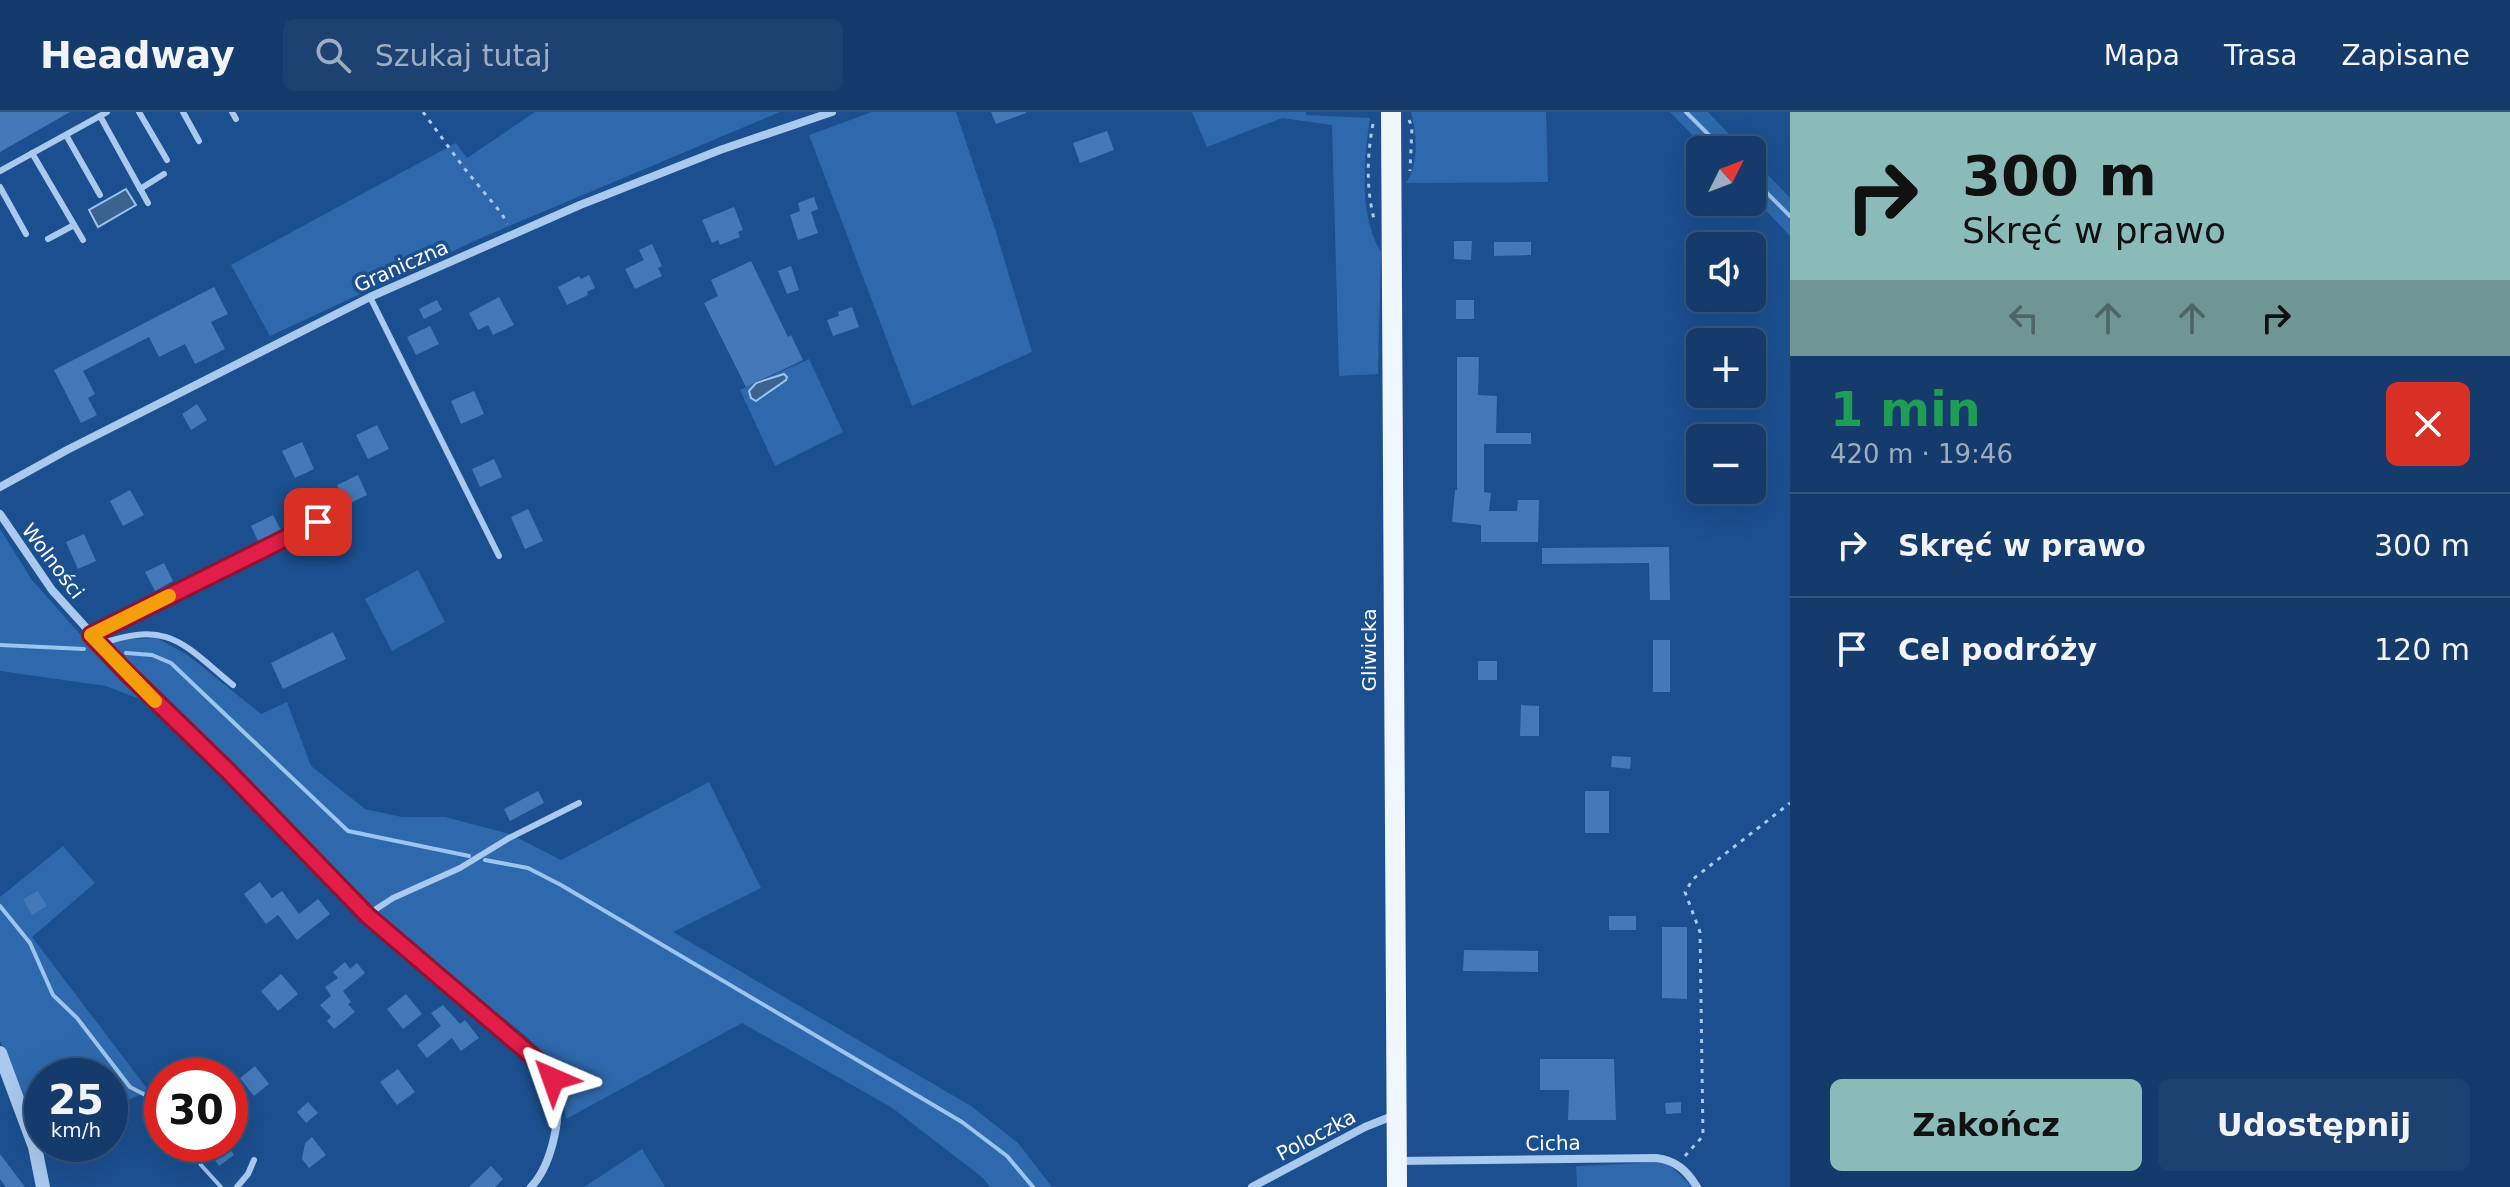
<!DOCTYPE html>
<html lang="pl">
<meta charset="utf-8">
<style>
:root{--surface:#143b6b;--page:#1d4271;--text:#f1f3f6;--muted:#9dadc1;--line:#33557e;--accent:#8bbbb9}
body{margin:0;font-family:"DejaVu Sans",sans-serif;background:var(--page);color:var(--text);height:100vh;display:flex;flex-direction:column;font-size:30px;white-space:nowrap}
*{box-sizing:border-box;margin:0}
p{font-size:26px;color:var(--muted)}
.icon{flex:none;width:44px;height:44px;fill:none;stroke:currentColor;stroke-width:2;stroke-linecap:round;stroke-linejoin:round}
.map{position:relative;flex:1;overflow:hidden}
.details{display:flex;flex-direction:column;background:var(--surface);width:720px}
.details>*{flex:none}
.hud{background:#8bbbb9;color:#111;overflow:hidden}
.needle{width:52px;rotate:48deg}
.tools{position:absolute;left:1686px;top:24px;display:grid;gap:16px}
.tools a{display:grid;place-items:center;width:80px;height:80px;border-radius:12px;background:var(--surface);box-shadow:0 8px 32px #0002,0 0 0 2px var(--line);font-size:40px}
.speed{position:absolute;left:24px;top:946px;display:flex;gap:16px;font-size:40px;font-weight:700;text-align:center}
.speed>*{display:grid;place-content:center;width:104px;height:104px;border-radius:50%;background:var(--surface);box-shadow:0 8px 32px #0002,0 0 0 2px var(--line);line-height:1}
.speed small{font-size:20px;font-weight:400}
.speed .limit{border:12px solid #d22;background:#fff;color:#111}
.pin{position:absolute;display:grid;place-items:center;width:68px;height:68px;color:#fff;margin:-34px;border-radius:16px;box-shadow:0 4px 12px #0006}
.me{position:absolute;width:88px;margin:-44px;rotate:317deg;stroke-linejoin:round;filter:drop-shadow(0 0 6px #0008)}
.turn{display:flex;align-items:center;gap:28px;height:168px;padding:0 40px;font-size:36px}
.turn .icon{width:104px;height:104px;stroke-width:2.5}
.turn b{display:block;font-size:56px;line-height:68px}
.lanes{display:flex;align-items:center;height:76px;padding:0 40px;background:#0003;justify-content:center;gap:40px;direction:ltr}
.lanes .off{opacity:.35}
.round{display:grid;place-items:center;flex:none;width:84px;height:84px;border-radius:12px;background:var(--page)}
.summary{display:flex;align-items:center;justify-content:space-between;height:136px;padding:0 40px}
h1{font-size:48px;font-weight:700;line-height:60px;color:#1e9e55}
.primary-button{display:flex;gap:16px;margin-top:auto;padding:16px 40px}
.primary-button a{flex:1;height:92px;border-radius:12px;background:var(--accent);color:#111;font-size:32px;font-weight:700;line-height:92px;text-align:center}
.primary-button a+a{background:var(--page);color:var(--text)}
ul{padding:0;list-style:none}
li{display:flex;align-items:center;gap:24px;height:104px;padding:0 40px;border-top:2px solid var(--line)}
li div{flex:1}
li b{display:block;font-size:30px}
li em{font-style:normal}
header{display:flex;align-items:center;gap:48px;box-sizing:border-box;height:112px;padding:0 40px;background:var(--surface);border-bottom:2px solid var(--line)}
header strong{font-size:38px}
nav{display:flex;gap:44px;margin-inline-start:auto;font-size:28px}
.search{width:560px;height:72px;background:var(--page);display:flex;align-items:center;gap:20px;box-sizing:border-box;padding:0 28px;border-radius:12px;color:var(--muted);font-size:30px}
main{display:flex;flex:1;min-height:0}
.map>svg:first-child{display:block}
.green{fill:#2e69ad}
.water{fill:#3c6290;stroke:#9cc4f0;stroke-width:2}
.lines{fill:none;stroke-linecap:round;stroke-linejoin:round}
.stream{stroke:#9cc4f0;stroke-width:4}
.building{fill:#4478b7}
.path{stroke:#a9c9ee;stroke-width:3;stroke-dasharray:4 6;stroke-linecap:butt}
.service{stroke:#a9c9ee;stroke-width:6}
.minor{stroke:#a9c9ee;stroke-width:8}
.tertiary{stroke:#a9c9ee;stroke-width:14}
.primary{stroke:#f0f6ff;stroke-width:20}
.route-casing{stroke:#92132f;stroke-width:20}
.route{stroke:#e11d48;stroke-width:14}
.slow{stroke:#f59e0b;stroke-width:14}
.labels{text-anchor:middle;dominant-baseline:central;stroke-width:7;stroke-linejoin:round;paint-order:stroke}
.street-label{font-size:20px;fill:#fff;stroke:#1b4f8f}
</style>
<header>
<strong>Headway</strong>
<div class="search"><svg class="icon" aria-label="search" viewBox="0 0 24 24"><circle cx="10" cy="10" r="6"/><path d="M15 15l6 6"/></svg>Szukaj tutaj</div>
<nav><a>Mapa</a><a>Trasa</a><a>Zapisane</a></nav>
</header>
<main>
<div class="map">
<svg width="1790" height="1075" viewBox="0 0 1790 1075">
<rect width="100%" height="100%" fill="#1b4f8f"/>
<g class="green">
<path d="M535,0H780L481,126L270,224L231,153L456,31L467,46Z"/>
<path d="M872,0H956L996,120L1032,240L912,294L809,23Z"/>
<path d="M1192,0H1306V3L1370,6C1364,48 1358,102 1381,140L1378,262L1339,264L1332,13L1282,6L1207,35Z"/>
<path d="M1411,0H1546L1548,70L1406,71C1419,52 1417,22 1411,0Z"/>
<path d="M1670,0H1708L1744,38H1707Z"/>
<path d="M1752,46L1790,86V124L1752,84Z"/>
<path d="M809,247L843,320L775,354L740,278Z"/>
<path d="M0,417L32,468L86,529L157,526L189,544L261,602L287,590L311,654L365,697L402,705H445L510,722L561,748L709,670L761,776L673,820L971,994L1018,1031L1052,1075H990L983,1066L891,995L742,911L566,1007L562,966L528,926L392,815L181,603L106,574L0,559Z"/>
<path d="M418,458L445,510L392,539L365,487Z"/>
<path d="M63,734L95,771L32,825L149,979L110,996V964H42V1025L0,929V785Z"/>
<path d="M642,1037L665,1075H584Z"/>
<path d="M1667,1050L1692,1075H1577L1576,1054Z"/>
</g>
<g class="water">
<path d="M126,77L136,93L98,115L89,98Z"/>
<path d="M784,262L787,265L786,268L756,289L751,286L749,279L756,271Z"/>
</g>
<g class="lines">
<g class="stream">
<path d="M1686,0L1724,38"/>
<path d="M1752,66L1790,104"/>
<path d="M0,533L84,537"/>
<path d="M126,541L152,543L171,551L348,719L469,744"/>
<path d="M485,748L528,756L561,773L962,1010L1007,1044L1033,1075"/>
<path d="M0,794L30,831L53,883L77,906L130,975L153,987L162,996"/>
<path d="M190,1032L201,1053L221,1075"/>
</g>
</g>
<g class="building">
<path d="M0,0H70L0,40Z"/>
<path d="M991,0H1026V1L996,12Z"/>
<path d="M1107,19L1114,38L1080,51L1073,31Z"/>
<path d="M814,85L818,97L811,100L818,121L798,128L790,103L800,99L798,91Z"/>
<path d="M734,95L743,118L738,120L740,125L720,133L718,128L712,131L702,108Z"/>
<path d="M1454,129H1472L1471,148L1454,147Z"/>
<path d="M1494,130H1531V143L1494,144Z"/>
<path d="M652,132L662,154L658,156L662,164L635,177L625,157L644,148L639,138Z"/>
<path d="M751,149L788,225L791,223L803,248L746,275L704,191L718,184L711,168Z"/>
<path d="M791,154L799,178L787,182L778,159Z"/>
<path d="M589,163L595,176L587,180L588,183L567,193L558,175L579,164L581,167Z"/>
<path d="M214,175L228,202L211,210L225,237L195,252L185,232L159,245L149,225L83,259L95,282L88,286L97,303L81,311L54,258Z"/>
<path d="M499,185L514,213L493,223L488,213L478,218L469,201Z"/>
<path d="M437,188L442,198L424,207L419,197Z"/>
<rect x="1456" y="188" width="18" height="19"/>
<path d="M852,195L859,215L833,224L827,208L839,204L838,200Z"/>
<path d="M430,214L439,232L416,243L407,225Z"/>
<path d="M1457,245H1479L1478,283L1497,284L1496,321H1531V332H1484V380L1491,381L1489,399H1517L1518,388H1539L1538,430H1481V413L1452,410L1455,378H1457Z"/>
<path d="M474,279L484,302L461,312L451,289Z"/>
<path d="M197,292L207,308L191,318L182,302Z"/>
<path d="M377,313L389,337L368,347L356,323Z"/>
<path d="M302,330L314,357L295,366L282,339Z"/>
<path d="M494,347L502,365L480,375L472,357Z"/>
<path d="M358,363L367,383L346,393L337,373Z"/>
<path d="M130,378L144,403L123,414L110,389Z"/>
<path d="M528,397L543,429L525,437L511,405Z"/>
<path d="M273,403L281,418L258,429L251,414Z"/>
<path d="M84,422L96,449L78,457L66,430Z"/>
<path d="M1669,435L1670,488H1650L1649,451L1542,452V436Z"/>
<path d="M164,451L173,469L155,479L145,460Z"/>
<path d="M333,520L346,547L283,577L271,551Z"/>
<rect x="1653" y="528" width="17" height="52"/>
<rect x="1478" y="549" width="19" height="19"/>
<path d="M1521,593L1539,594V624H1520Z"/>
<path d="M1612,644L1631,645L1630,657L1611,655Z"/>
<path d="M538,679L544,691L510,709L504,697Z"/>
<rect x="1585" y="679" width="24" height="42"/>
<path d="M260,770L272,786L282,779L299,802L318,787L330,802L297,828L278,803L266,812L244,782Z"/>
<path d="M38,779L47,794L32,803L23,787Z"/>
<rect x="1609" y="804" width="27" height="14"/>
<path d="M1662,815H1687V887L1662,886Z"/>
<path d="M1464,838L1538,839V860L1463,859Z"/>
<path d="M345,850L350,857L357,851L365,861L343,879L351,890L348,892L355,900L334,917L327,909L331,905L320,893L331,884L325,875L338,866L333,860Z"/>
<path d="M281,862L298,882L278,899L261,879Z"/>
<path d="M406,882L422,902L403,917L387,897Z"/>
<path d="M443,893L460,912L465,908L479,926L461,939L452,926L427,946L417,933L441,914L431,901Z"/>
<path d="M1540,947H1614L1616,1008H1568L1569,978H1540Z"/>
<path d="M255,954L269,972L254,984L240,966Z"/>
<path d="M398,957L415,980L397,993L380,970Z"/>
<path d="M308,990L318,1001L306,1011L297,1000Z"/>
<path d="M1681,990V1001L1666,1002L1665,991Z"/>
<path d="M312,1025L326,1043L309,1056L302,1047L305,1031Z"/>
<path d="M204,1032H227L234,1043L219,1054Z"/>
<path d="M0,1042L25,1075H6L0,1067Z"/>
<path d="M491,1054L503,1067L495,1075H469Z"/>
</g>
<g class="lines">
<g class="path">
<path d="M423,0L464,56L502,102L507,112"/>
<path d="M1409,8L1412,15L1410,59"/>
<path d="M1373,12C1367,43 1366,76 1374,107"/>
<path d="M1685,1044L1703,1024L1700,820L1685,780L1693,767L1790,691"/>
</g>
<g class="service">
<path d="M139,0L167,48"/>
<path d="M183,0L199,29"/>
<path d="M232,0L236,7"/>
<path d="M100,4L148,91"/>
<path d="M66,23L100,83"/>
<path d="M32,41L83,128"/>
<path d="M0,59L107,0"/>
<path d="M0,75L26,122"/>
<path d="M140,77L164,62"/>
<path d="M48,127L74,113"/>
<path d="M370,185L499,444"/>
<path d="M91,523L318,410"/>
<path d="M100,532C169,508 182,531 233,573"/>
<path d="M367,803L393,786L460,756L509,726L579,691"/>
<path d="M237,1075L248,1062L254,1048"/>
</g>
<g class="minor">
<path d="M0,375L67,338L370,185L580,93L720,38L832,0"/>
<path d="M0,402L52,478L126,560L228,659L367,803L538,949C543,955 550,962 553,969C565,997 552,1053 531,1075"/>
<path d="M1397,1049L1656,1046C1676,1048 1687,1059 1697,1075"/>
<path d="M1252,1075L1365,1015L1395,1003"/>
</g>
<path class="tertiary" d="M0,941L35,1035L43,1075"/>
<path class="primary" d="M1391,0L1397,1075"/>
</g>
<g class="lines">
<defs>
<path id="route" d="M318,410L91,523L126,560L228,659L367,803L538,949L553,967"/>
</defs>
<use href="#route" class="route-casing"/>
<use href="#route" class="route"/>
<path class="slow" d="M155,589L91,523L169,484"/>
</g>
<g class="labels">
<g class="street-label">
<text transform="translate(401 154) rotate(-24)">Graniczna</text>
<text transform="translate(53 449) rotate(53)">Wolności</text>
<text transform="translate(1369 538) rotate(-90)">Gliwicka</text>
<text transform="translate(1316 1023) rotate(-28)">Poloczka</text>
<text transform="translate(1553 1031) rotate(-1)">Cicha</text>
</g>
</g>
</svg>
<div class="tools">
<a><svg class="needle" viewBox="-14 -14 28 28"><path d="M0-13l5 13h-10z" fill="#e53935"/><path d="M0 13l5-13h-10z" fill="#9dadc1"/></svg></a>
<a><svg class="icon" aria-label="sound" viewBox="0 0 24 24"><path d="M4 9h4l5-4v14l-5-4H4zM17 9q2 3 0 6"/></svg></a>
<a>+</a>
<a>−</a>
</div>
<div class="speed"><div>25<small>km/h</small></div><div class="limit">30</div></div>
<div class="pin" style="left:318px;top:410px;background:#d93025"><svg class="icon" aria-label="arrive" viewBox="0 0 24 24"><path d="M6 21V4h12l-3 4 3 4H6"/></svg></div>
<svg class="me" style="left:553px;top:967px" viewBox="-20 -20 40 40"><path d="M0-17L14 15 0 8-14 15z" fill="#e11d48" stroke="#fff" stroke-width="4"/></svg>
</div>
<section class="details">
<div class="hud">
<div class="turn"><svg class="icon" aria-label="right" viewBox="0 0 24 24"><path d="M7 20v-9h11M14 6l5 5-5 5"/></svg><div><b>300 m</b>Skręć w prawo</div></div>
<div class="lanes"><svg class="icon off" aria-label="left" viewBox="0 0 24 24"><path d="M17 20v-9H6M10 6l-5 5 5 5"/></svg><svg class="icon off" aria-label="ahead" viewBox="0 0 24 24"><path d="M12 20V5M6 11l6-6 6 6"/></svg><svg class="icon off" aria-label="ahead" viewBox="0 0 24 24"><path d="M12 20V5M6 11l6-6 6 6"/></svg><svg class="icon" aria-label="right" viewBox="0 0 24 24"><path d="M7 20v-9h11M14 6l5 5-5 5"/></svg></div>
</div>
<div class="summary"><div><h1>1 min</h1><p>420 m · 19:46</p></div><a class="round" style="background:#d93025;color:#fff"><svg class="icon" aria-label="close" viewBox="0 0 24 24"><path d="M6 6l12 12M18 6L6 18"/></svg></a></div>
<ul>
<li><svg class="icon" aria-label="right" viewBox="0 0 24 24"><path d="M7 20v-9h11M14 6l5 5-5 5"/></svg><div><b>Skręć w prawo</b></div><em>300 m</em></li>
<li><svg class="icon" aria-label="arrive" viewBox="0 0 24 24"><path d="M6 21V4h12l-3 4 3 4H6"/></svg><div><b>Cel podróży</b></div><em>120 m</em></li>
</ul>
<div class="primary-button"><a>Zakończ</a><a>Udostępnij</a></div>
</section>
</main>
